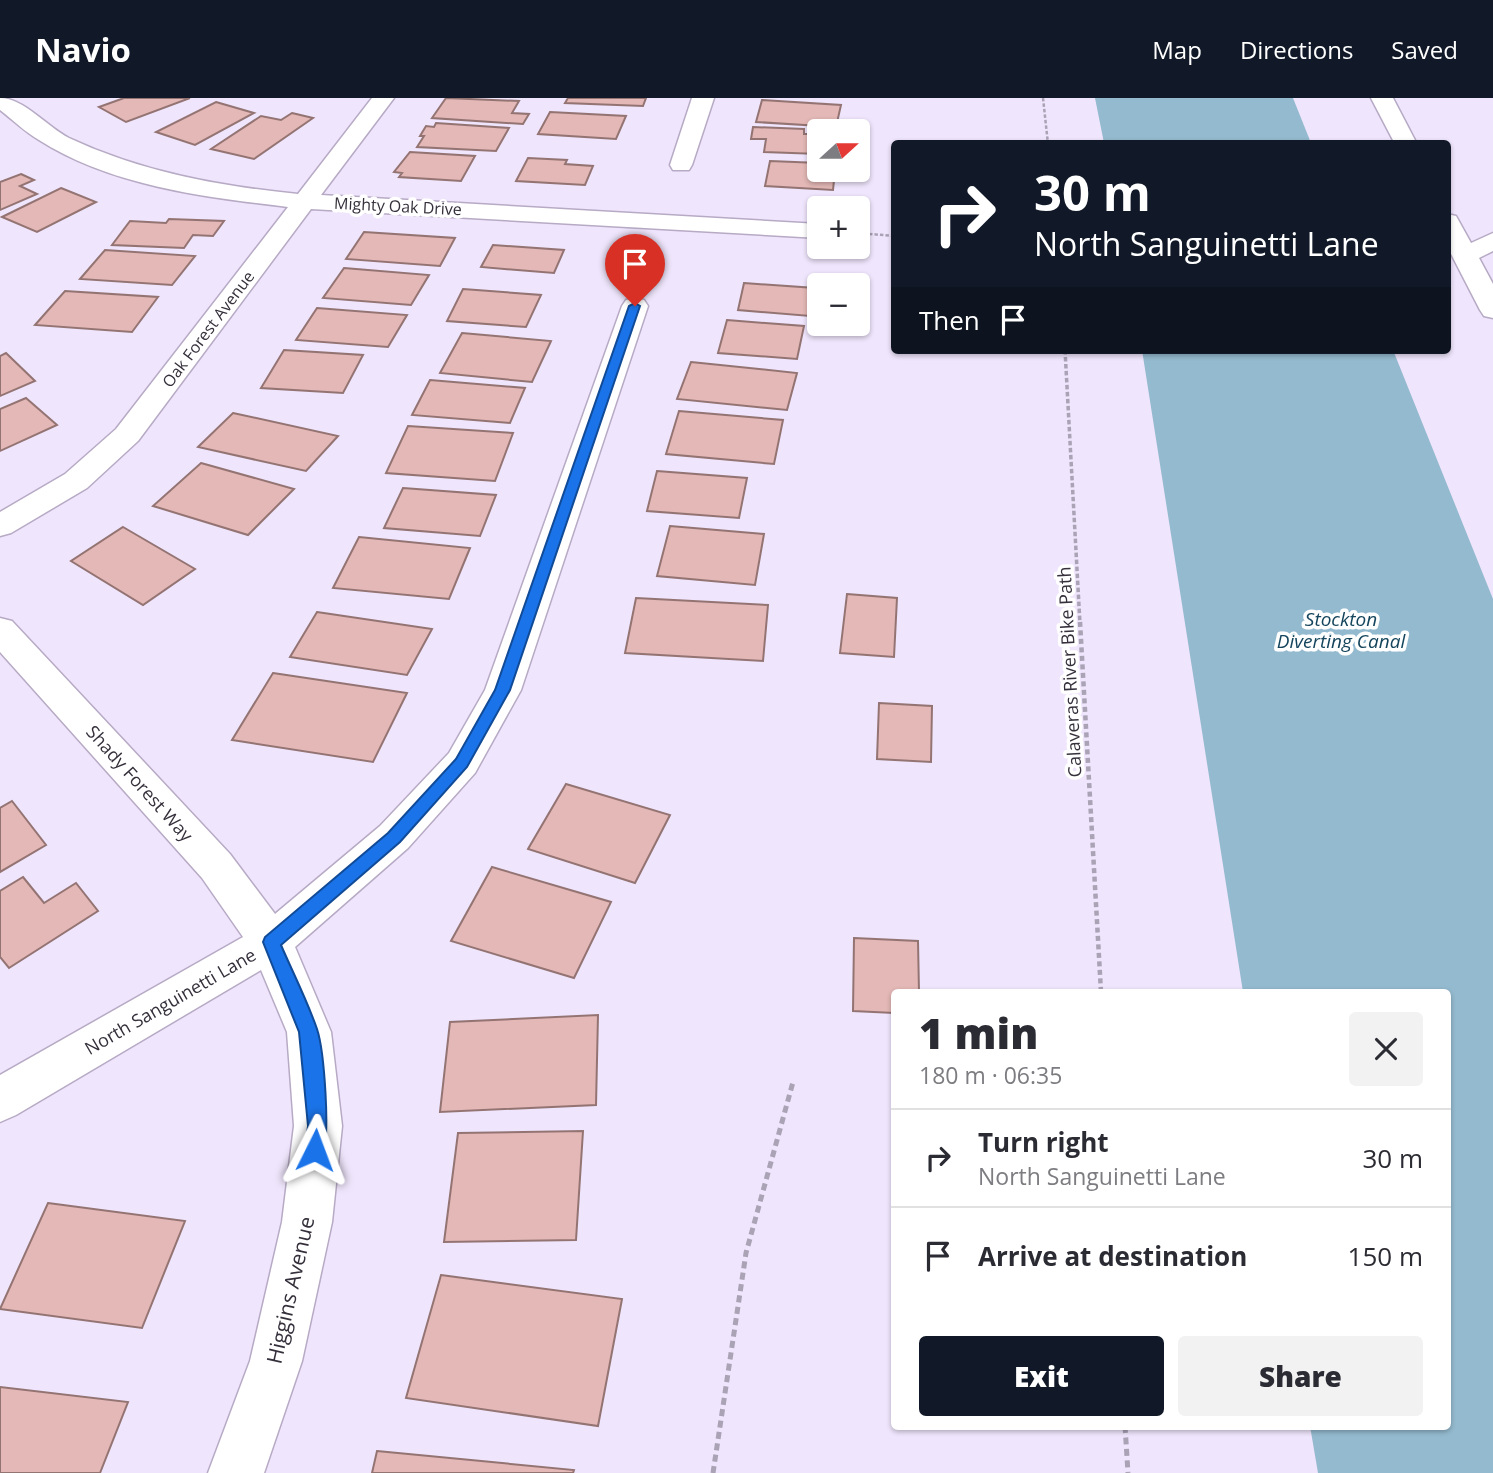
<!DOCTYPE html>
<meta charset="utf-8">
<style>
:root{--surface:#fff;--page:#f2f2f3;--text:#2b2b33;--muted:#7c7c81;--line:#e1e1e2;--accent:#111827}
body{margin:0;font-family:"Open Sans",sans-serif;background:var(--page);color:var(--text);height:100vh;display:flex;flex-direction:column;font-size:26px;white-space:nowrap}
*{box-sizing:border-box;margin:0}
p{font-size:23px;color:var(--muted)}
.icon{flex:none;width:38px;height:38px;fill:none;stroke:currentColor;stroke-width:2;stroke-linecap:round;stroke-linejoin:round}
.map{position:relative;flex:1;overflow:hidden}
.side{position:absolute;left:891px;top:891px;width:560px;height:441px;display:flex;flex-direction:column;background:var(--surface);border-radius:7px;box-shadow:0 2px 5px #0004}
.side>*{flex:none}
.banner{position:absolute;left:891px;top:42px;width:560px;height:214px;border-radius:7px;box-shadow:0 2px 5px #0004;background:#111827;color:#fff;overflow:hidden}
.needle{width:46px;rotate:69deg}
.fabs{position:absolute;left:807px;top:21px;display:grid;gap:14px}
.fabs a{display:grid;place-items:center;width:63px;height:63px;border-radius:7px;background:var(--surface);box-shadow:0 2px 5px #0004;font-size:35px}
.pin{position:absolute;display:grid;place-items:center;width:60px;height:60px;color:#fff;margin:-72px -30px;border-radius:50% 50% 50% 0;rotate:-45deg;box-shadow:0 0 7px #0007}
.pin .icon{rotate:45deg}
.me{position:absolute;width:77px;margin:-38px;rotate:3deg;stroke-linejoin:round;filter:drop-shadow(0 0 5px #0008)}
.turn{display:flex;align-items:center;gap:24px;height:147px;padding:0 28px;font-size:32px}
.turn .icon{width:91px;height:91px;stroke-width:2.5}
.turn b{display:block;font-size:49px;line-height:60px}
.then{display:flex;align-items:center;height:66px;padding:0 28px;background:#0003;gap:14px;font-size:26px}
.round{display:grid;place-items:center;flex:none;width:74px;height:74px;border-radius:7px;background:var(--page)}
.overview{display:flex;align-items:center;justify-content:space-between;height:119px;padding:0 28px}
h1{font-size:42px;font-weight:800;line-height:52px}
.cta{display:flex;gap:14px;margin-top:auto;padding:14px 28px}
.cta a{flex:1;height:80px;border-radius:7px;background:var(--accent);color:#fff;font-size:28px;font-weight:800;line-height:80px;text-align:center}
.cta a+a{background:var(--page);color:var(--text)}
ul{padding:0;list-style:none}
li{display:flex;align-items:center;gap:21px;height:98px;padding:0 28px;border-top:2px solid var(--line)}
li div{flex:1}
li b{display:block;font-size:26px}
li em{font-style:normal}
header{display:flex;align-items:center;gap:42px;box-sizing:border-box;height:98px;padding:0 35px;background:var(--accent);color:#fff}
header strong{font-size:33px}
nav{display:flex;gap:38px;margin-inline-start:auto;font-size:24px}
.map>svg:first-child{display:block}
.water{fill:#94bacf}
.building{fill:#e3b8b6;stroke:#947473;stroke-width:2}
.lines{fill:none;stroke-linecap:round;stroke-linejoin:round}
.minor-casing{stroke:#b7aac5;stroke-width:3}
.path-far3{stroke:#aaa2b5;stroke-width:2.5;stroke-dasharray:3.5 2;stroke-linecap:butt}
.path-far2{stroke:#aaa2b5;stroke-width:3.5;stroke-dasharray:4.5 2.5;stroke-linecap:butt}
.path-far1{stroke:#aaa2b5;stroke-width:4.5;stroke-dasharray:5 3.5;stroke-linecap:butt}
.path{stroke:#aaa2b5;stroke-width:5;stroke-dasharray:7 4.5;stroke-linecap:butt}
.minor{fill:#fff;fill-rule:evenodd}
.route{fill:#1a73e8;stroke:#114b97;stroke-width:2}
.labels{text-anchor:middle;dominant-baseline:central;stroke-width:7;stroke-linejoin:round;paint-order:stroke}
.far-street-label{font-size:16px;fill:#35303b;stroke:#fff}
.street-label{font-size:18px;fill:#35303b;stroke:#fff}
.water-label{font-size:19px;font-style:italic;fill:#14455c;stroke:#fff}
.near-street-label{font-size:21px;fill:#35303b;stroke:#fff}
</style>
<header>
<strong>Navio</strong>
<nav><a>Map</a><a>Directions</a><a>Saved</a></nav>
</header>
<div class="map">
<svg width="1493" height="1375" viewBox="0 0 1493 1375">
<rect width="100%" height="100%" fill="#efe5fc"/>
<g class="water">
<path d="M1095,0H1293L1311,45H1104Z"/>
<path d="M1142,252H1393L1493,501V1375H1318L1310,1328H1447V894H1243Z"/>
</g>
<g class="building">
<path d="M124,0H190L126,24L99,9Z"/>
<path d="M446,0L519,3L512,15L529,16L523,26L432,20Z"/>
<path d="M568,0H646L643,8L565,5Z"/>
<path d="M762,2L841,7L836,29L756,24Z"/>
<path d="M216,4L254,15L195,47L156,34Z"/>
<path d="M550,14L626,18L616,41L538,36Z"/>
<path d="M292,15L313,20L254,61L211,51L261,18L281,22Z"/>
<path d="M436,25L509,30L496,53L417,49L424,38H420L426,28L434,29Z"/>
<path d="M753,29L804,31V36H819V56L764,54L766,41H751Z"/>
<path d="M410,54L475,58L461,83L399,79L402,75L394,74Z"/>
<path d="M528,60L567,62L565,66L593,68L585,87L516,83Z"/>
<path d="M770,63L819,65V72H835L833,92L765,88Z"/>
<path d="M21,76L34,82L20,88L37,96L0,112V84Z"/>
<path d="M61,90L96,104L37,134L2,119Z"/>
<path d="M169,121L224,123L213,138L193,137L184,150L112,147L130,123L166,125Z"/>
<path d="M364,134L455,140L440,168L346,161Z"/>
<path d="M493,147L564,152L554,175L481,169Z"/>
<path d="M105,152L195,158L172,187L80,181Z"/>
<path d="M344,170L429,177L411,207L323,200Z"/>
<path d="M744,185L815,190L810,218L738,212Z"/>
<path d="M463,191L541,197L526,229L447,223Z"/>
<path d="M65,193L158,199L132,234L35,227Z"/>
<path d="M317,210L407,217L388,249L296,242Z"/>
<path d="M727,222L804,228L797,261L718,255Z"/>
<path d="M462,235L551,243L532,284L440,275Z"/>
<path d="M284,252L363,257L343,295L261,290Z"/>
<path d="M6,255L35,283L0,298V258Z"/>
<path d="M691,264L797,275L787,312L677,301Z"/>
<path d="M430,282L525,290L510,325L412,317Z"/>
<path d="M26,300L57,327L0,353V311Z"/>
<path d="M679,313L783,322L774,366L666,356Z"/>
<path d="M233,315L338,338L306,373L198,349Z"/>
<path d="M408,328L513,335L495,383L386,375Z"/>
<path d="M201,365L294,391L248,437L153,408Z"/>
<path d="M657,373L747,380L739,420L647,413Z"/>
<path d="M403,390L496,397L480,438L384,430Z"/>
<path d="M670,428L764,436L755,487L657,478Z"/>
<path d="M123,429L195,471L143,507L71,463Z"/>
<path d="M359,439L470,450L449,501L333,490Z"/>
<path d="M847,496L897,500L894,559L840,555Z"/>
<path d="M636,500L768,507L763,563L625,555Z"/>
<path d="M317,514L432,531L407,577L290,559Z"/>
<path d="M273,575L407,595L373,664L232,642Z"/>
<path d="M879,605L932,608L931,664L877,661Z"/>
<path d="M566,686L670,717L635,785L528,751Z"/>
<path d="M12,703L46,747L0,774V710Z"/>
<path d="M492,769L611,804L574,880L451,843Z"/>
<path d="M23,779L44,805L76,785L98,813L9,870L0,859V793Z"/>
<path d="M854,840L918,843L919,894H894V915L853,913Z"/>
<path d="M598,917L596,1007L440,1014L450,924Z"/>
<path d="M583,1033L576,1142L444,1144L458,1035Z"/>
<path d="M48,1105L185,1123L142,1230L0,1211Z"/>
<path d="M441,1177L622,1201L598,1328L406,1300Z"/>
<path d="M0,1289L128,1304L100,1375H0Z"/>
<path d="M377,1353L574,1372L573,1375H372Z"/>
</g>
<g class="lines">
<defs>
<g id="minor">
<path d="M0,0C24,0 47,29 69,40C142,74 218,88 298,96L372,0H394L321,97L819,126V140L311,111L138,343L87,390L11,435L0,438V414L65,376L116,331L288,109C204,99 111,88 39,42C25,34 13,22 0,12Z"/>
<path d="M692,0H714L692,67L689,72H673L670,67Z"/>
<path d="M1371,0H1393L1417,46H1395Z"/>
<path d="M1447,116L1456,118L1471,145L1493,135V153L1479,160L1493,186V220L1484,218L1480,212L1447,148Z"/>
<path d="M635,200L644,202L648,208L521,592L475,675L408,750L295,849L331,934L342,1028L332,1124L302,1263L264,1375H208L250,1263L282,1124L294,1028L287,934L261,872L16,1017L0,1024V977L243,839L202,780L0,554V520L12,523L230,756L275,816L380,728L449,655L485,592L622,208L626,202Z"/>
</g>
</defs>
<use href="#minor" class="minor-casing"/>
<g class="path-far3">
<path d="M1043,0L1048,46"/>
<path d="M858,135L894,138"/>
</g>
<path class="path-far2" d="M1065,252L1080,526"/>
<path class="path-far1" d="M1080,524L1101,894"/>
<g class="path">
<path d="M1125,1328L1128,1375"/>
<path d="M713,1375L746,1155L793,984"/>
</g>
<use href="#minor" class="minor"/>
</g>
<path class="route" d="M635,205L640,208L510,592L467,669L400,744L281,847C293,875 307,902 317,931C324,952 331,1039 322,1059L315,1062L308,1059L305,1052L308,1028L299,934L263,844L265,839L388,735L456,661L495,592L629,208Z"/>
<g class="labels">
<g class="far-street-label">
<text transform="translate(398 108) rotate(3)">Mighty Oak Drive</text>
<text transform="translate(208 231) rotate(-53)">Oak Forest Avenue</text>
</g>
<g class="street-label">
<text transform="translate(1069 574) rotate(-93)">Calaveras River Bike Path</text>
<text transform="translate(140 685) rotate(48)">Shady Forest Way</text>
<text transform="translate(170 903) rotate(-30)">North Sanguinetti Lane</text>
</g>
<g class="water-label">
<text x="1341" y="521">Stockton<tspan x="1341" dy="22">Diverting Canal</tspan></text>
</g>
<g class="near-street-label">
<text transform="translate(290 1192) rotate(-77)">Higgins Avenue</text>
</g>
</g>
</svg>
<div class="fabs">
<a><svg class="needle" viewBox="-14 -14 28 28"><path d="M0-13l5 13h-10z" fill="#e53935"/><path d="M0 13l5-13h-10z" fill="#7c7c81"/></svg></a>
<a>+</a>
<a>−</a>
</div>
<div class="pin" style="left:635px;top:208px;background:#d93025"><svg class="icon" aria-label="arrive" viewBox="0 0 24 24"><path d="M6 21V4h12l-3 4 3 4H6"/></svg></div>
<svg class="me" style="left:315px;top:1052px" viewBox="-20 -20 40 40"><path d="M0-17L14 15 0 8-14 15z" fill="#1a73e8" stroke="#fff" stroke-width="4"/></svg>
<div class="banner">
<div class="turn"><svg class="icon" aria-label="right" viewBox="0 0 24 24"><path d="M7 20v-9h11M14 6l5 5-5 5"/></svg><div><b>30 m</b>North Sanguinetti Lane</div></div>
<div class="then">Then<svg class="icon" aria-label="arrive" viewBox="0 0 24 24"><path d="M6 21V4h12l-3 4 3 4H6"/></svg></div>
</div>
<section class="side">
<div class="overview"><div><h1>1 min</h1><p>180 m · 06:35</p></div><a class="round"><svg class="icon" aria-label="close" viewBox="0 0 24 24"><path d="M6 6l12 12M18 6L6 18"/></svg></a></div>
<ul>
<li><svg class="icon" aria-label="right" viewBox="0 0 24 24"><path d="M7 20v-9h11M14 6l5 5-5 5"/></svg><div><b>Turn right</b><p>North Sanguinetti Lane</p></div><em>30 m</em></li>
<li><svg class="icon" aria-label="arrive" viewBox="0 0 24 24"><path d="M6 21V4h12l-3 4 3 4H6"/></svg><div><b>Arrive at destination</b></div><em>150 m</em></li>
</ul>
<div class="cta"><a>Exit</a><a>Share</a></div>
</section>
</div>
